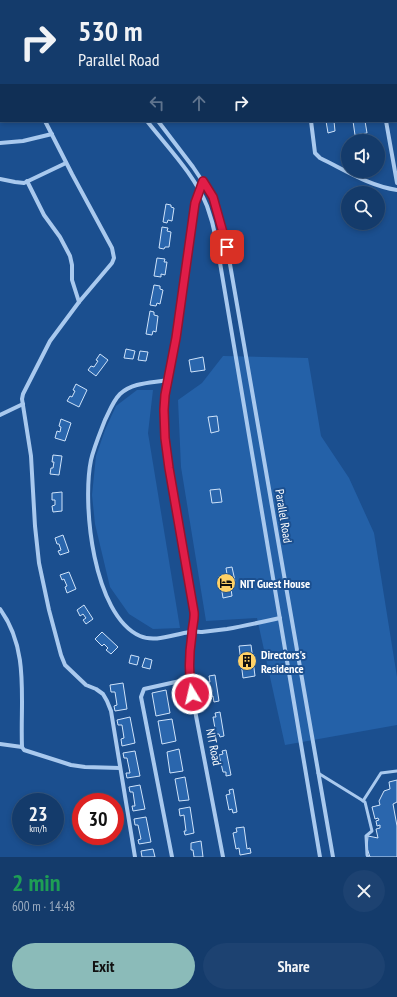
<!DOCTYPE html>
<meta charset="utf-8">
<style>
:root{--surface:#143b6b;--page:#1d4271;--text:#f1f3f6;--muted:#9dadc1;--line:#33557e;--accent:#8bbbb9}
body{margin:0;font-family:"PT Sans Narrow",sans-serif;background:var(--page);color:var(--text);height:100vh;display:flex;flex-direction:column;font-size:15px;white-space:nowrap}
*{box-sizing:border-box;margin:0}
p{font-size:13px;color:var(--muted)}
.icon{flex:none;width:22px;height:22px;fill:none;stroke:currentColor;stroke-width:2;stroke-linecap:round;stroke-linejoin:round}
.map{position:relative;height:857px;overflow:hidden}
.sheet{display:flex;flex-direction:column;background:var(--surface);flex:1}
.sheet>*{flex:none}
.banner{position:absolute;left:0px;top:0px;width:397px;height:122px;box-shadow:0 2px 6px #0003,0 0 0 1px var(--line);background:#143b6b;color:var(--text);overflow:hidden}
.tools{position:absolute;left:341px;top:134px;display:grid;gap:8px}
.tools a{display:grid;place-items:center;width:44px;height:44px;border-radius:50%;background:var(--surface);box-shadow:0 2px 6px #0003,0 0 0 1px var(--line);font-size:20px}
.speed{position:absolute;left:12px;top:793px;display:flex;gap:8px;font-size:20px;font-weight:700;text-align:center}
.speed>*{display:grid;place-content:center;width:52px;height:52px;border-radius:50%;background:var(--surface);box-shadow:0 2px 6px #0003,0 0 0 1px var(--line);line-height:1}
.speed small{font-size:10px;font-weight:400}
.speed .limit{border:6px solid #d22;background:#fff;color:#111}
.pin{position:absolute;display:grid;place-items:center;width:34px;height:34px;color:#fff;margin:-17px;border-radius:8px;box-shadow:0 2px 6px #0006}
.me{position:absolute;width:44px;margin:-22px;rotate:351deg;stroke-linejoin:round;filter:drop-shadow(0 0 3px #0008)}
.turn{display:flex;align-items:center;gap:14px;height:84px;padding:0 12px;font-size:18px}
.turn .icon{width:52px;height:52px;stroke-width:2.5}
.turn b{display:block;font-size:28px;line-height:34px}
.lanes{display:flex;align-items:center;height:38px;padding:0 12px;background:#0003;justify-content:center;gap:20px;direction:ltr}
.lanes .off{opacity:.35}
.round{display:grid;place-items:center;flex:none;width:42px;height:42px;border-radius:21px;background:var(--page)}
.headline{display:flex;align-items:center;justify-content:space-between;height:68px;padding:0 12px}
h1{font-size:24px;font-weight:700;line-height:30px;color:#1e9e55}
.cta{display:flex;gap:8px;margin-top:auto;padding:8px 12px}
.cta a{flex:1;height:46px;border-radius:24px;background:var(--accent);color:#111;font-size:16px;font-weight:700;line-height:46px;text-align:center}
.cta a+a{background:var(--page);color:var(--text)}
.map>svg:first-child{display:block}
.green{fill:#2461a8}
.building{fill:#2a66ad;stroke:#cfe3fa}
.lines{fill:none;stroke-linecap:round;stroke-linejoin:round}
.lane{stroke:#a9c9ee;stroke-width:3}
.street{stroke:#a9c9ee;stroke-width:4}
.secondary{stroke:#d6e6fa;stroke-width:8}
.route-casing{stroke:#92132f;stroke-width:10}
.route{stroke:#e11d48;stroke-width:7}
.labels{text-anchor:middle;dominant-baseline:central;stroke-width:4;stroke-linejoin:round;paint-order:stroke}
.street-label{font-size:12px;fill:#fff;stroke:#1b4f8f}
.poi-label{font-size:12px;font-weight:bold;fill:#fff;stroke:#1b4f8f;text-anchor:start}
</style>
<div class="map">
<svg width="397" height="857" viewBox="0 0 397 857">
<rect width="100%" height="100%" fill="#1b4f8f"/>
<g class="green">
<path d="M223,356L308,358L321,436L349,478L374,533L397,677V725L285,745L257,618L206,621L181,467L178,400L202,383Z"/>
<path d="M137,390H153L148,433L180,628L153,629L129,614L110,587L95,524L92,495L96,456L105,430L116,406Z"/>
</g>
<g class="building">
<path d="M326,121H334L335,131L328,133Z"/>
<path d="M353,121H365L367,133L355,135Z"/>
<path d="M166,204L171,205V207L174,208L172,221L168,220L167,223L163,222Z"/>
<path d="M162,227L168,228L167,231L171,232L169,247H165L164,249L159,248Z"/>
<path d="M157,258L165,259L164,262H167L165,275L161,274V277L154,276Z"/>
<path d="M154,285L160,286V289L163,290L160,304L157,303L156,306L150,305Z"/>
<path d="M150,311L154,312V315L158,316L156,332L153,331L152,335L146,334Z"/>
<path d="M126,349L135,351L133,359L124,358Z"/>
<path d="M140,351L148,352L146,361L138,360Z"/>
<path d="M100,354L108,360L96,376L88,370L91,366L94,367L98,361L96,360Z"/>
<path d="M203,357L205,370L191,372L189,360Z"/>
<path d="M76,384L87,390L79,407L67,401L70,396L72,397L75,391L73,390Z"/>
<path d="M217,416L219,431L211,433L208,417Z"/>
<path d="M61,419L71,423L65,441L55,438L57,431L60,432L61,427L59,426Z"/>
<path d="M53,455L62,456L59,475L50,474L51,468H53L54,462H52Z"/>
<path d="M220,489L222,502L212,503L210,490Z"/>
<path d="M62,492V511L53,512L52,506L55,505V500H52V493Z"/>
<path d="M63,535L69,552L60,555L58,551L61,550L59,544H57L55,538Z"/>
<path d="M232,567L235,581L230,582L232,596L223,598L221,585H223L221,575L227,574L226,568Z"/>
<path d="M69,572L76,589L67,593L65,587L67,586L64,579L62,580L60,575Z"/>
<path d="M84,605L93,619L86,624L83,620L86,618L83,614L80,616L77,610Z"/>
<path d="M102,632L118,647L111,654L106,650L108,648L104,644L102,646L95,639Z"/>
<path d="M251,645L255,676L243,678L239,646Z"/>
<path d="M131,655L139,657L137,665L129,663Z"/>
<path d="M145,658L152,660L150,669L142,667Z"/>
<path d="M215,675L219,701L214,702L213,696L209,697L207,682H210L209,676Z"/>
<path d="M123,683L127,709L115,711L114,706L117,705L115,692H111L110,685Z"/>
<path d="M166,690L170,713L156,716L152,693Z"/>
<path d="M220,712L224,736L220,737L219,734H216L213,717H216L215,713Z"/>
<path d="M130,717L135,743L122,746L121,739L124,738L122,725H118L117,720Z"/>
<path d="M172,719L176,741L162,744L158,721Z"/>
<path d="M179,749L183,771L170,773L167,752Z"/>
<path d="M226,750L231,775L226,776V772H223L219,755L223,754L222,751Z"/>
<path d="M135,751L140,776L127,778L126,773H130L127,758H124L123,753Z"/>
<path d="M185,777L189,800L179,801L175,779Z"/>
<path d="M397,780V802L393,804L397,826V857H370L367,848L368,836L378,838L376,829L380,828V825L377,826L376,821L379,820L378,818L375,819L372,807L380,805L379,801L384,791L390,789L389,782Z"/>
<path d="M140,785L145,809L133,811L132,806H135L133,792H130L129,787Z"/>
<path d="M233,789L237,812L233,813L232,809L229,810L226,795L230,794L229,790Z"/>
<path d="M190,807L194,833L185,835L184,831H186L184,815L180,816L179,809Z"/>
<path d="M146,817L151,842L139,844L138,840L141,839L138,825H135L134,819Z"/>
<path d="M244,827L247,849L250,848L251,853L240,855L239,848L236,849L233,833L237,832L236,828Z"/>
<path d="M201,841L203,857H194L193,850H191V843Z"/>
<path d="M153,849L155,857H142L141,851Z"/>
</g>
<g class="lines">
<g class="lane">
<path d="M318,773L365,802L372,831L366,836L367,855L368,857"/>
<path d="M363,801L381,773L397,771"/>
</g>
<g class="street">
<path d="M323,0V1"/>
<path d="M343,0V1"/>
<path d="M17,1L21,0"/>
<path d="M0,6H1"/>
<path d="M0,32L1,34"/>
<path d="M396,69H397"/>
<path d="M396,78H397"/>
<path d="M0,95H1"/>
<path d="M45,121L72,174L112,248L114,258L112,263L79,302L50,341L23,394L22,399L31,456L35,526L39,563L49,610L61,655L65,665L86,685L96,689L103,694L107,701L111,711L135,857"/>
<path d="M147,121C168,148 194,174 207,206C211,217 214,228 216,239L320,857"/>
<path d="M158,121L193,167L213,197L227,247L333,857"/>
<path d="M311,121L315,153L320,158C345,170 369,186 397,190"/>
<path d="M386,121L397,183"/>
<path d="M0,143L23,141L52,134"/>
<path d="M0,179L15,182L24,183L66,163"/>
<path d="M27,181L44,215L60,237L70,256L72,265V280L79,302"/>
<path d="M203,181L195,203L176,338L165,395L164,410L165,438L169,468L194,612C195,620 192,626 192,634C190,649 188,664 189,679L223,857"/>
<path d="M168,380C152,383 133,382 120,394C113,401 109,412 105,420C100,433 94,447 91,460C82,504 93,615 140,636C155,643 174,634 190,632C194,631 198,632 202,632C210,631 219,630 227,629C244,626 262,622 280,618"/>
<path d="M0,415L23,404"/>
<path d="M0,609C30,650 20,700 22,747L24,750L71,765L85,767L120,768"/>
<path d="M0,744L22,747"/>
<path d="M172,857L141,697L144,689L189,679"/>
</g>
<path class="secondary" d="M25,0L26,1"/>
</g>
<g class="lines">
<defs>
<path id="route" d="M192,694C188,673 189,654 192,634C192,626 195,620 194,612L169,468L165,438L164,410L165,395L176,338L195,203L203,181L213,197L227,247"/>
</defs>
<use href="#route" class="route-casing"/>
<use href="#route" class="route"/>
</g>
<defs>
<symbol id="hotel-disc" viewBox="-11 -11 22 22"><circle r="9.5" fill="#ffd166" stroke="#1b4f8f"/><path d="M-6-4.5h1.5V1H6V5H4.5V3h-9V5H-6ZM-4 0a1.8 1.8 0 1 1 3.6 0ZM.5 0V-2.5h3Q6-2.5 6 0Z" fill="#111"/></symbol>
<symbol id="building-disc" viewBox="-11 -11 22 22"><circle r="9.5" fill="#ffd166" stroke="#1b4f8f"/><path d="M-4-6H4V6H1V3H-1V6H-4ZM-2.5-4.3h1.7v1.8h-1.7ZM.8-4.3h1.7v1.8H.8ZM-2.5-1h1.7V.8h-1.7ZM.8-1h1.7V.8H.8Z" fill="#111"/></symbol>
</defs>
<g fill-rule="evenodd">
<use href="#hotel-disc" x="215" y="572" width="22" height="22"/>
<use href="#building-disc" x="236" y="650" width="22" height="22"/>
</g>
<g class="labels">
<g class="street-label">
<text transform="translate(284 516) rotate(81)">Parallel Road</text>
<text transform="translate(214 747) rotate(79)">NIT Road</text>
</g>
<g class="poi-label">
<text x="240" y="583">NIT Guest House</text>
<text x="261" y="654">Directors's<tspan x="261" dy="14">Residence</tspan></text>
</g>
</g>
</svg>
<div class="tools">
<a><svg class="icon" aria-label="sound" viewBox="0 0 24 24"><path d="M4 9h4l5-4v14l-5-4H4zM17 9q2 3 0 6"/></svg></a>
<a><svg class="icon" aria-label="search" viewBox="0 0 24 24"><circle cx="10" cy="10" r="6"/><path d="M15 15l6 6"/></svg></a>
</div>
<div class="speed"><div>23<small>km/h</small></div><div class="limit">30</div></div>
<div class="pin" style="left:227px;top:247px;background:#d93025"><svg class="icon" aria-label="arrive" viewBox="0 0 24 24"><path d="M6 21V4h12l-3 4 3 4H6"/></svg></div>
<svg class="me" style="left:192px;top:694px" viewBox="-20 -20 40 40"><circle r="17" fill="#e11d48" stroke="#fff" stroke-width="3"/><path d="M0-11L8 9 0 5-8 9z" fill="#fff"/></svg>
<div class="banner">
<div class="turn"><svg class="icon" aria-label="right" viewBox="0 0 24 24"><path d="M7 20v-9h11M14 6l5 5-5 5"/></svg><div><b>530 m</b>Parallel Road</div></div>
<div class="lanes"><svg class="icon off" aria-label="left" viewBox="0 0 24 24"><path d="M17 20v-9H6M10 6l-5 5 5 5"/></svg><svg class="icon off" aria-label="ahead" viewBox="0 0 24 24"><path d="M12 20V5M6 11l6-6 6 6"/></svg><svg class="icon" aria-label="right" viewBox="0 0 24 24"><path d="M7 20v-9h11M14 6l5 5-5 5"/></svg></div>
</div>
</div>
<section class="sheet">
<div class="headline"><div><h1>2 min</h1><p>600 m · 14:48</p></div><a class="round"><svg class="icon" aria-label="close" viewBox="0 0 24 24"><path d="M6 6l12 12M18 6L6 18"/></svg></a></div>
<div class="cta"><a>Exit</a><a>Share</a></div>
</section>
